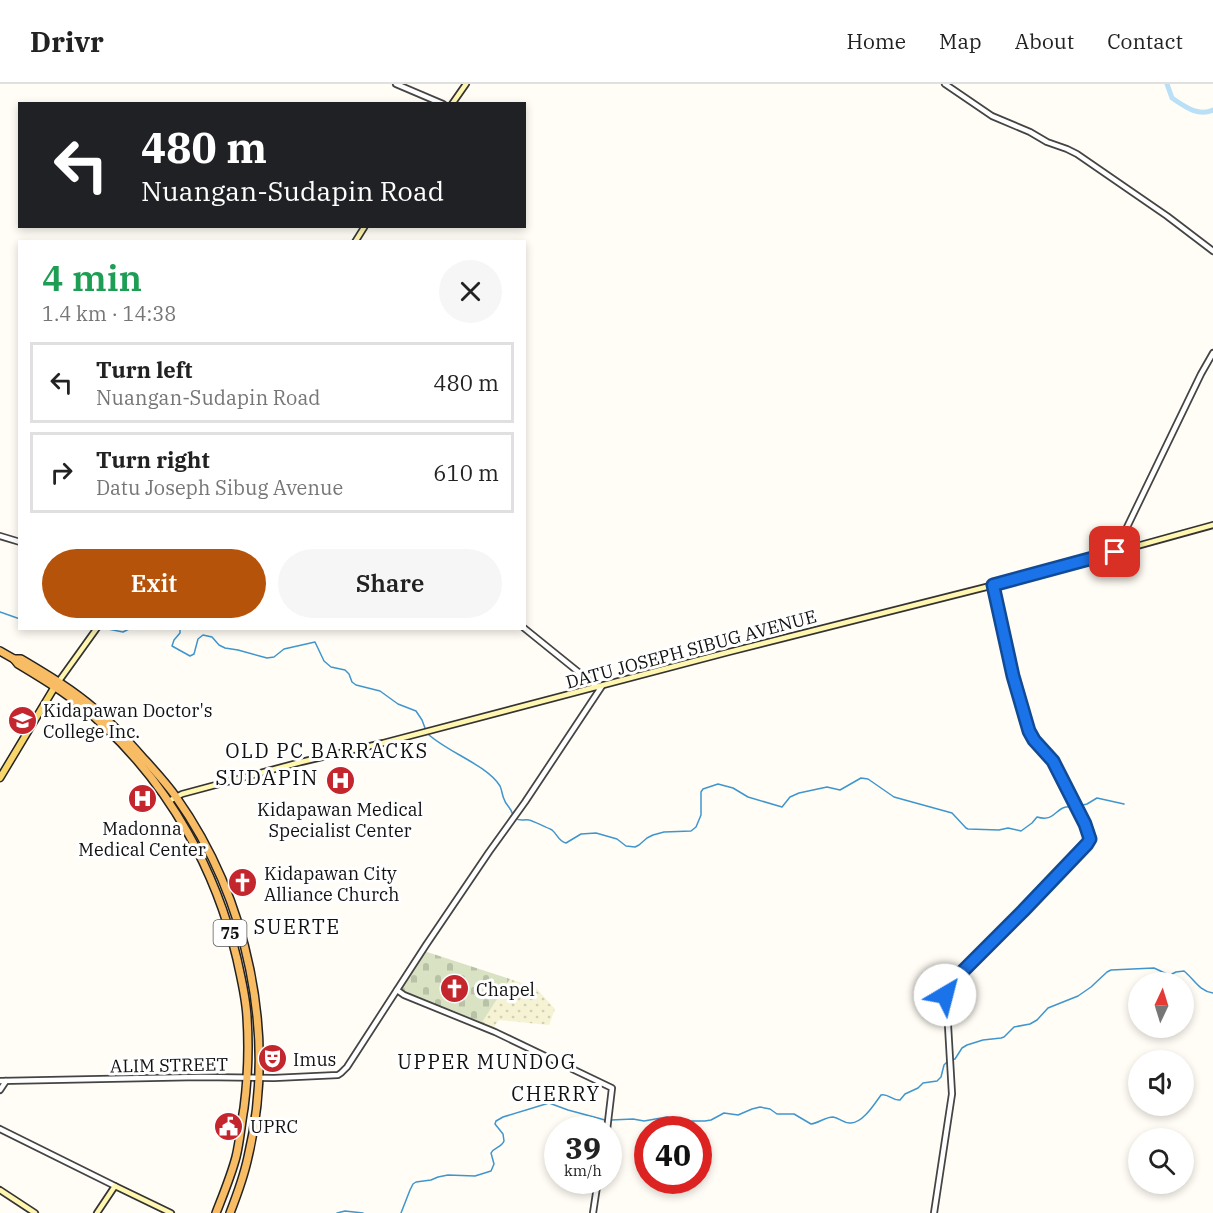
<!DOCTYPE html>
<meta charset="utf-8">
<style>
:root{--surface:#fff;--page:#f6f6f6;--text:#222;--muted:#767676;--line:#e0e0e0;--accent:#b45309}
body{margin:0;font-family:"IBM Plex Serif",serif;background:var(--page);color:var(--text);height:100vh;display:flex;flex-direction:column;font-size:22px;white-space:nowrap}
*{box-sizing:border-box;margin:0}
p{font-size:20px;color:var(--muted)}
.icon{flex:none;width:33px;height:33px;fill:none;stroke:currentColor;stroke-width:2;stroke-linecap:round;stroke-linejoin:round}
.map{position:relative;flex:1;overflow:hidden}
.side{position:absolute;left:18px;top:156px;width:508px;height:390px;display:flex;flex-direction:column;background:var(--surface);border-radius:0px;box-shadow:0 3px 9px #0003}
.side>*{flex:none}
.guide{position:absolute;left:18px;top:18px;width:508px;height:126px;border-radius:0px;box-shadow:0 3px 9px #0003;background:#202124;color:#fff;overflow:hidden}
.needle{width:39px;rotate:4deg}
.controls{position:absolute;left:1128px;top:888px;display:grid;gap:12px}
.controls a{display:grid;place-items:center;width:66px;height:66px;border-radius:50%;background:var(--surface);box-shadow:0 3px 9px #0003;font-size:30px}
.speed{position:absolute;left:544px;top:1032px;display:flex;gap:12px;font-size:30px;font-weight:700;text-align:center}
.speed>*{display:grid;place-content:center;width:78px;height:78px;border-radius:50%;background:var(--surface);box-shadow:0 3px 9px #0003;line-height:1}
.speed small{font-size:15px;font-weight:400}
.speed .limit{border:9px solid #d22;background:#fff;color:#111}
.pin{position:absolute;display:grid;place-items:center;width:51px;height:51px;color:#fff;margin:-26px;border-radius:12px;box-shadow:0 3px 9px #0006}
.me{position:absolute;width:66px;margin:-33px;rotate:37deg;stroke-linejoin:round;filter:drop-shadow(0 0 4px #0008)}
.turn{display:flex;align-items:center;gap:21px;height:126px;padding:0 24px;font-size:27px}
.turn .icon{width:78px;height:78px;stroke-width:2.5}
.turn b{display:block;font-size:42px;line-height:51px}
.round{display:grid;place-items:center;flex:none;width:63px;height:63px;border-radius:32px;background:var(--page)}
.summary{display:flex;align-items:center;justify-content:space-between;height:102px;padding:0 24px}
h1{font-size:36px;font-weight:600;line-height:45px;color:#1e9e55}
.button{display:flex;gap:12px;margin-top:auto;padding:12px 24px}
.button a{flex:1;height:69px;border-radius:36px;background:var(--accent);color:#fff;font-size:24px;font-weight:600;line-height:69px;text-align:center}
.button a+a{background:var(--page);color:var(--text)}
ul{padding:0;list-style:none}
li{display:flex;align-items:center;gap:18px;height:81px;margin:0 12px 9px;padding:0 12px;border:3px solid var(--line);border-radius:0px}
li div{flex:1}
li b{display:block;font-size:22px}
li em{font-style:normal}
header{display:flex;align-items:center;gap:36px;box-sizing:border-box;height:84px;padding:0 30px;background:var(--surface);border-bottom:2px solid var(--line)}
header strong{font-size:28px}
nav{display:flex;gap:33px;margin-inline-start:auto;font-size:21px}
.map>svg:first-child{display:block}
.farmland{fill:url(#farmland-dots)}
.cemetery{fill:url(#cemetery-stones)}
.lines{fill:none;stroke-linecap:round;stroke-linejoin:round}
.stream{stroke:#3f96cf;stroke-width:1.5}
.river{stroke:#b9e0f7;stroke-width:5}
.tertiary-casing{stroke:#444;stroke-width:8}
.secondary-casing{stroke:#333;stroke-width:8}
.primary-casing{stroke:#222;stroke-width:9}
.trunk-casing{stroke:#222;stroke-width:10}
.tertiary{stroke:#fff;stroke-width:4.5}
.secondary{stroke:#fff6b0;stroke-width:4.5}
.primary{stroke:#f9d66b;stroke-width:6}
.trunk{stroke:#f7bc64;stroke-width:7}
.route-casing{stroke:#114b97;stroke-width:15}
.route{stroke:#1a73e8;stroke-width:10}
.labels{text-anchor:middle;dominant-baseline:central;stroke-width:6;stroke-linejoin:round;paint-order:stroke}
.shield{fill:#fff;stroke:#585858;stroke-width:1.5}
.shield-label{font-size:16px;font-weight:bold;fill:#111}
.street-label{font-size:18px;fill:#111;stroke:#fff}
.poi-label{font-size:18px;fill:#111;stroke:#fff;text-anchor:start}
.neighbourhood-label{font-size:20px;letter-spacing:1.5px;fill:#111;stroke:#fff}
.quarter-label{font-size:21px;letter-spacing:1.5px;fill:#111;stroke:#fff}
</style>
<header>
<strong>Drivr</strong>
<nav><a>Home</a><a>Map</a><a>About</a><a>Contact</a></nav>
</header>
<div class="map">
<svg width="1213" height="1129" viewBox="0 0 1213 1129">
<defs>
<pattern id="farmland-dots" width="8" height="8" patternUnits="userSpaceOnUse" patternTransform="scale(1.5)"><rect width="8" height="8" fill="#f6f3d4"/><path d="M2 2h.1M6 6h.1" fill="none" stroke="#d2cfb5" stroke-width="1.8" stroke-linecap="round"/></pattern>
<pattern id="cemetery-stones" width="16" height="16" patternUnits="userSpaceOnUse" patternTransform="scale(1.5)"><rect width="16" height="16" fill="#d9e3c4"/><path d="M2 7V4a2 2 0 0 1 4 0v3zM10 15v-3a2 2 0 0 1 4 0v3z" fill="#b9c2a7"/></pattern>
</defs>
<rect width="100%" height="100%" fill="#fffdf5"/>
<path class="farmland" d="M510,895L536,904L555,925L549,941L499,936L493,944L481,940Z"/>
<path class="cemetery" d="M424,867L510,895L481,940L400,906Z"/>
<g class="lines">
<g class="stream">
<path d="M0,528L20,535"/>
<path d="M103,544L123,548L131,544"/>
<path d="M180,544V549L174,556L172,562L190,572L194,570L198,555L203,551L212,553L219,561L225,564L238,566L267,574L274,573L284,565L315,558L324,577L331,583L345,586L349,590L352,598L356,601L380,607L398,620L416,627L422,636L425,644"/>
<path d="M428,650C447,668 487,681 500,702C502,706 502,711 504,715C506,722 511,723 513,731"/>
<path d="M1079,722L1087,720L1097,714L1124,720"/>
<path d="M515,734C521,738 523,735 529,736C531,736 550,745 552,746C558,751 558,757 566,759L581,750L596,749L617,755L626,762L635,763L639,761L647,754L653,751L664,748L691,747L696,743L701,731V708L703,705L718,700L733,704L748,713L782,723L790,713L799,709L827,703L840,706L861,694L868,695L894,713L952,729L966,744L968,745L999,746L1008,744L1021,747L1032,739L1037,733C1058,739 1054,720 1073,723"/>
<path d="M1172,890L1176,888L1184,887C1194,895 1199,907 1213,909"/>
<path d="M952,976L955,975L962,964L967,961L983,956L1001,954L1004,953L1014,943L1030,940L1037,936L1048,924L1078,912L1091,903L1107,888L1111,886L1154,884L1169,891"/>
<path d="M611,1036L633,1035L644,1037L667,1033L686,1037H705L711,1036L724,1029L738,1031L752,1025L760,1023L770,1025L777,1030H794L811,1040C819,1039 825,1033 833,1033C840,1034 844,1040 851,1039C863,1039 875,1019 881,1011C888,1009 892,1017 900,1016L905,1010L918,1004L923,999L937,997L941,993L944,981L947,978"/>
<path d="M337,1129L345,1127L363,1129"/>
<path d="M401,1129L410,1106L413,1100L416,1098L431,1096L438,1093L448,1091L475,1092L491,1087L494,1080L491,1069C494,1063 501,1064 504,1057L503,1050L495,1040L496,1037L503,1033L549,1019L568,1026L605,1036"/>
</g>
<path class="river" d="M1167,0L1172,14C1184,22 1198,33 1213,26"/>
<defs>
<g id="tertiary">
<path d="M396,0L443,20"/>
<path d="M945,0L992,32L1030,48L1047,58L1067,65L1077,70L1167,132L1213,167"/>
<path d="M0,452L20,458"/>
<path d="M1115,468L1201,290L1213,269"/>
<path d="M524,544L597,603"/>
<path d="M397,906L404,911L495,948L612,1004L607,1046"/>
<path d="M0,997L200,993L274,994L338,991L341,989L347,983L426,861L489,768L525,718L602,602"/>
<path d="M0,1006L6,997"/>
<path d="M0,1045L115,1102"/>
<path d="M593,1129L598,1096"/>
<path d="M934,1129L952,1010L946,907L950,900L1071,777L1087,760L1090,755L1085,740L1053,677L1034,656L1029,647L1013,592L993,501"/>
</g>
<g id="secondary">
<path d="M452,20L466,0"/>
<path d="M355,158L365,142"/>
<path d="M59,597L97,544"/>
<path d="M169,717L182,710L301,678L383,659L729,568L1010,497L1213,441"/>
<path d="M0,1106L35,1129"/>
<path d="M97,1129L115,1102L171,1129"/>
</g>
<path id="primary" d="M0,694L57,599"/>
<g id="trunk">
<path d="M0,567L14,575L18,580C48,598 78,616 103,641C170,703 216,786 237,875C241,894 246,913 247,933C249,963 248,993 244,1024C241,1040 240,1057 236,1073C231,1092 223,1111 216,1129"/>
<path d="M14,575H21C48,591 73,606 96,626C114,641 129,658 144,675C155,687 167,700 176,713C248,815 277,951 248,1073C244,1092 237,1111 230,1129"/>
</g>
</defs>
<use href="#tertiary" class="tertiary-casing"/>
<use href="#secondary" class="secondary-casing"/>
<use href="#primary" class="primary-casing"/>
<use href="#trunk" class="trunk-casing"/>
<use href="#tertiary" class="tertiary"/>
<use href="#secondary" class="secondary"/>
<use href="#primary" class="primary"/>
<use href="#trunk" class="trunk"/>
</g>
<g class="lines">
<defs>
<path id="route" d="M945,911L947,903L1023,827L1087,760L1090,755L1085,740L1053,677L1034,656L1029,647L1013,592L993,501L1115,468"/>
</defs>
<use href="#route" class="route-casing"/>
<use href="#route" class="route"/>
</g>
<defs>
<symbol id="university-disc" viewBox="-11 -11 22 22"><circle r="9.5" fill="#c4262e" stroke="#fff"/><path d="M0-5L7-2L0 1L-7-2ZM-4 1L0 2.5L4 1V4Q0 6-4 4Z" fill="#fff"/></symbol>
<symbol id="hospital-disc" viewBox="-11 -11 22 22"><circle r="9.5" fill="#c4262e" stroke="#fff"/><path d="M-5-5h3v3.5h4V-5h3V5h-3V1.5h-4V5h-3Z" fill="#fff"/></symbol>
<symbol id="church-disc" viewBox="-11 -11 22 22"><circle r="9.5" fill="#c4262e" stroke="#fff"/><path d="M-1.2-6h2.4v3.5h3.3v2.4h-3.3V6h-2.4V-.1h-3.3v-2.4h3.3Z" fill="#fff"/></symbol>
<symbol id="theatre-disc" viewBox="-11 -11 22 22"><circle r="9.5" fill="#c4262e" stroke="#fff"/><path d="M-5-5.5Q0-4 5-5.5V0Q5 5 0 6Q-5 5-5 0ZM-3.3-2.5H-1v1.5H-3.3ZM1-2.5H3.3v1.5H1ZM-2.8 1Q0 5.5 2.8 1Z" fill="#fff"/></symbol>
<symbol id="civic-disc" viewBox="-11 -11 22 22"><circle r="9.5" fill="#c4262e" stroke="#fff"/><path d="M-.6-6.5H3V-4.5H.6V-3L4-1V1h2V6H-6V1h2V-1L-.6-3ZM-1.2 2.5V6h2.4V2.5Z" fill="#fff"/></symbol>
</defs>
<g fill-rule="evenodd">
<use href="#university-disc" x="6" y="620" width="33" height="33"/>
<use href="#hospital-disc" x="324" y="680" width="33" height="33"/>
<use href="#hospital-disc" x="126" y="698" width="33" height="33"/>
<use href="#church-disc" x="226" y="782" width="33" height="33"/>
<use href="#church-disc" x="438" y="888" width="33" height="33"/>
<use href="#theatre-disc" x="256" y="958" width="33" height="33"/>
<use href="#civic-disc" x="212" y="1026" width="33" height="33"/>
</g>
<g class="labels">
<rect class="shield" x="213.5" y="836" width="33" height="26" rx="4.5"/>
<g class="shield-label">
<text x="230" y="849">75</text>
</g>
<g class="street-label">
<text transform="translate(691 565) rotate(-15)">DATU JOSEPH SIBUG AVENUE</text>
<text transform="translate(169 981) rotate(-1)">ALIM STREET</text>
</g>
<g class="poi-label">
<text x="43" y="626">Kidapawan Doctor's<tspan x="43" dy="21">College Inc.</tspan></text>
<text x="340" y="725" text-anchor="middle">Kidapawan Medical<tspan x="340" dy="21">Specialist Center</tspan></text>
<text x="142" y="744" text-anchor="middle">Madonna<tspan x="142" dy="21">Medical Center</tspan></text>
<text x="264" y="789">Kidapawan City<tspan x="264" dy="21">Alliance Church</tspan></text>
<text x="476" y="905">Chapel</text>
<text x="293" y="975">Imus</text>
<text x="250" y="1042">UPRC</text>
</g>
<g class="neighbourhood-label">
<text x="327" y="666">OLD PC BARRACKS</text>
<text x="297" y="842">SUERTE</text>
<text x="487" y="977">UPPER MUNDOG</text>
<text x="556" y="1009">CHERRY</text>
</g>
<g class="quarter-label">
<text x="267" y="693">SUDAPIN</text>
</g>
</g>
</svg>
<div class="controls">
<a><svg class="needle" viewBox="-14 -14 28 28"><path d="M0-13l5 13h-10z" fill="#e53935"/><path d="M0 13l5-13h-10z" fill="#767676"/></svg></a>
<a><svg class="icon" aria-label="sound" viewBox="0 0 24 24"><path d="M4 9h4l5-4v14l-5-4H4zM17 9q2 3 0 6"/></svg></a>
<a><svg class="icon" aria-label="search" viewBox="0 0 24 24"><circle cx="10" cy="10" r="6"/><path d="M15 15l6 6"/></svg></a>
</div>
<div class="speed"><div>39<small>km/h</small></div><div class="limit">40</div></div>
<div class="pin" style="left:1115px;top:468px;background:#d93025"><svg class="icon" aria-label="arrive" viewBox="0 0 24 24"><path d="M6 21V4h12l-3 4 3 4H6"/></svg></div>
<svg class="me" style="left:945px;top:911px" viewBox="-20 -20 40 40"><circle r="19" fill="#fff"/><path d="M0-13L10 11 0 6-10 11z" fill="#1a73e8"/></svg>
<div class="guide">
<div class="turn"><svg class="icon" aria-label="left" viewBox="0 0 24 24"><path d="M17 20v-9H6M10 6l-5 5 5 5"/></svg><div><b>480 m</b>Nuangan-Sudapin Road</div></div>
</div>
<section class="side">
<div class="summary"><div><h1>4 min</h1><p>1.4 km · 14:38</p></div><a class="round"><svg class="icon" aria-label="close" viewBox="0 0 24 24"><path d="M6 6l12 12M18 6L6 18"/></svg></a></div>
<ul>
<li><svg class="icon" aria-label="left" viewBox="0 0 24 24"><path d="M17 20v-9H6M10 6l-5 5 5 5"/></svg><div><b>Turn left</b><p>Nuangan-Sudapin Road</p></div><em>480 m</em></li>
<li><svg class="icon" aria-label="right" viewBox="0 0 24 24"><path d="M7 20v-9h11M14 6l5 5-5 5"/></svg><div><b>Turn right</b><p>Datu Joseph Sibug Avenue</p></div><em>610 m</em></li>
</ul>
<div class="button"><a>Exit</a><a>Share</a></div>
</section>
</div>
